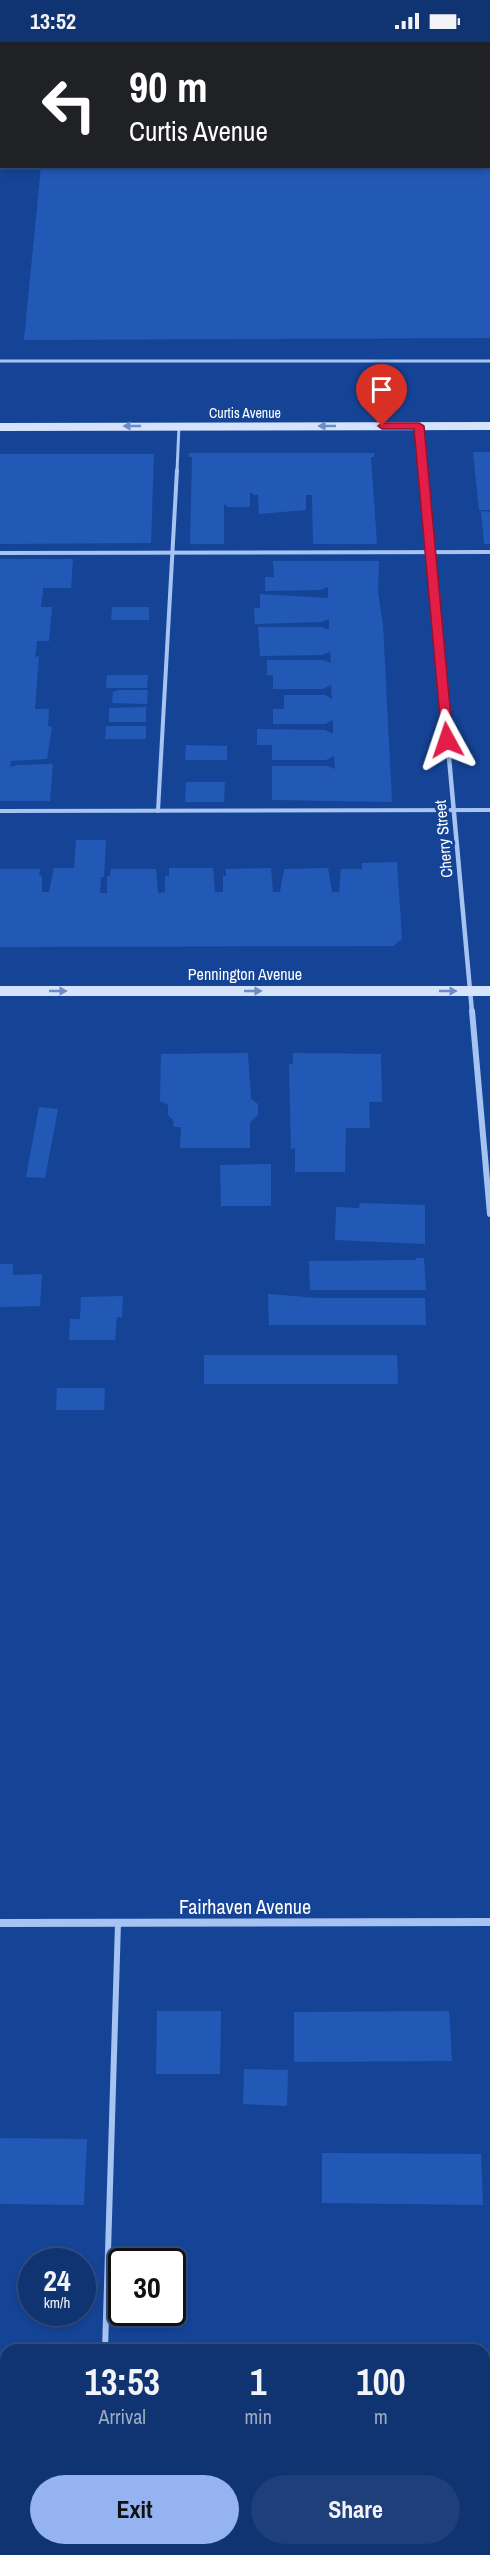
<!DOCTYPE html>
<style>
:root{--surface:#103371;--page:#1e3f79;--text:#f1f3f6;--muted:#9caac3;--line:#304e84;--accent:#95b2f1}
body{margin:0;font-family:"Archivo Narrow",sans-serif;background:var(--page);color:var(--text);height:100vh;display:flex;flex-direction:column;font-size:22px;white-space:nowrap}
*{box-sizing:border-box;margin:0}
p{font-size:20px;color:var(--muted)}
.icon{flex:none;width:33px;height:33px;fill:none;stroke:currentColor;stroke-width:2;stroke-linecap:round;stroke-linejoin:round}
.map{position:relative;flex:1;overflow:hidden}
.drawer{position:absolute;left:0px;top:2302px;width:490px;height:212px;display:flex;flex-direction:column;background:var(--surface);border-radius:18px 18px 0 0;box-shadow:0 3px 9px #0003,0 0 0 2px var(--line)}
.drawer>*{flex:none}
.guide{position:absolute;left:0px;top:0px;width:490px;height:126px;box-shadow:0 3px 9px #0003,0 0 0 2px var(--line);background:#202124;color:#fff;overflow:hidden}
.speed{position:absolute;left:18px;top:2206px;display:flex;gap:12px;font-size:30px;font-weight:700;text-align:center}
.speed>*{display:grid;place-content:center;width:78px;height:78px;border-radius:50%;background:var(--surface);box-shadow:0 3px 9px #0003,0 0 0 2px var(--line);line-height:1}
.speed small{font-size:15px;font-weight:400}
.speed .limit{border:3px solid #111;border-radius:9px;background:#fff;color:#111}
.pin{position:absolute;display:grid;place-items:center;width:51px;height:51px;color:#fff;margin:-62px -26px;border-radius:50% 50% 50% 0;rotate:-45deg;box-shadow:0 0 6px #0007}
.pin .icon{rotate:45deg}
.me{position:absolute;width:66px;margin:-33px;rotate:355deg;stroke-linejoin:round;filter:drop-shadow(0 0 4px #0008)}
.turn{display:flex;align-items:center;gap:21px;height:126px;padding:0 30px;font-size:27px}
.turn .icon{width:78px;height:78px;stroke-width:2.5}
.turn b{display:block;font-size:42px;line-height:51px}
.eta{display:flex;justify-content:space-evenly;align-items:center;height:102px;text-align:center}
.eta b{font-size:36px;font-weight:700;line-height:42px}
.cta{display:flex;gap:12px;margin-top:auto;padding:12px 30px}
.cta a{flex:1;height:69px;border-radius:36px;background:var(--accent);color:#111;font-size:24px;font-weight:700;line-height:69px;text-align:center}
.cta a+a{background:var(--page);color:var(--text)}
.status{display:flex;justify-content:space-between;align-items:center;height:42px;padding:0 30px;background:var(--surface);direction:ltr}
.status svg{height:16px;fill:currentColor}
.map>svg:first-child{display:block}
.building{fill:#2359b6}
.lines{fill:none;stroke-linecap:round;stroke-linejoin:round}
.service-far2{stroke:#a6c3f2;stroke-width:3}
.service-far1{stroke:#a6c3f2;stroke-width:4}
.service{stroke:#a6c3f2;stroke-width:6}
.minor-far3{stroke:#a6c3f2;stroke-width:4}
.minor-far2{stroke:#a6c3f2;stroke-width:4.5}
.minor-far1{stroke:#a6c3f2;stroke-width:6}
.minor{stroke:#a6c3f2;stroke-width:8}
.secondary-far1{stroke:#d5e3fc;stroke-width:8}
.secondary{stroke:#d5e3fc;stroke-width:10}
.oneway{fill:#6b8cc4}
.route{fill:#e11d48;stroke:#92132f;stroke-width:1.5}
.labels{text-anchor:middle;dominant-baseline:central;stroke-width:6;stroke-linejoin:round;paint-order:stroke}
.far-street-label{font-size:14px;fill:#fff;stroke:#154497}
.street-label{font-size:16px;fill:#fff;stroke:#154497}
.near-street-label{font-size:20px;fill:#fff;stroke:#154497}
</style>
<div class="status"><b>13:52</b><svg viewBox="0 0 49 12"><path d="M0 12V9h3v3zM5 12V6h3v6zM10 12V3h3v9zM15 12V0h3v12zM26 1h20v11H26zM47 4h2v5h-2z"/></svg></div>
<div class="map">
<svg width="490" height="2513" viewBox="0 0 490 2513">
<rect width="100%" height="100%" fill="#154497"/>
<g class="building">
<path d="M41,124H490V296L24,298Z"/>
<path d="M473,410H490V468H479Z"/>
<path d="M189,411H374V415H371L377,502H313L312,453H306V468L259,472L258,453H253V451H250V465H227L224,461V502H190L192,415H189Z"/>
<path d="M0,412H154L151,501L0,502Z"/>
<path d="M481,469L490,470V502H484Z"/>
<path d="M0,517H73L71,546H43V550L41,565H52L49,599H37L35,615L39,614L35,667H49L48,684L52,685L47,717L11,719L10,725L17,723L53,722L50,759H0Z"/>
<path d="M273,519H379L378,550L383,583L392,760L272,758V724H327L335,727L334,714L326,718H272V703H257V687L325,688L333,692V678L325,682H273V667H284V653H325L332,657L331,643L323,647H273V633H267V618H323L331,621L330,610L322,613L260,614L258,585H322L329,588V577L321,580L255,582L254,566H260V552L328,556V545L320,548L265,549V535H274Z"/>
<path d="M112,565H149V578H111Z"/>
<path d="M107,633H148L147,646H106Z"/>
<path d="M119,648H148L147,662L112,661L113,650Z"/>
<path d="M146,665V680H109V666Z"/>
<path d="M106,684H146V697H105Z"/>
<path d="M186,703L227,704V718H185Z"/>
<path d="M186,740H225L224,760H185Z"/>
<path d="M76,798H106L104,835H101L100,851H107V834H110L111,827H156L158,851L165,850V834H169V826H213L215,850H223V834H226V827L271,826L273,850H280L284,827L328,826L332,850H339L341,827H362V821L397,820L402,897L393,904L0,905V827H40L39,833L42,834V850H49L54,826H74Z"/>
<path d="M248,1011L251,1057L258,1062V1073L250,1080V1106H180L181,1085H174L173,1078L168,1073V1063L160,1059L161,1012Z"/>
<path d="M293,1011L381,1012L382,1060H369L370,1086H346L345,1130H295V1106L291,1107L289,1022H293Z"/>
<path d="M39,1065L58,1067L45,1136L26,1135Z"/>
<path d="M271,1122V1164H221L220,1123Z"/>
<path d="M360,1161L425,1163V1202L335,1198L336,1165L359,1166Z"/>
<path d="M416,1216H424L426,1248H310L309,1219L416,1218Z"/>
<path d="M0,1222H13V1233L42,1232L40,1264L0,1265Z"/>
<path d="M268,1252L318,1256H425L426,1283H269Z"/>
<path d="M123,1254L122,1275H117L115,1298H69L70,1277H80L81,1255Z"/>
<path d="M204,1313H397L398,1342H204Z"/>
<path d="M57,1346H105L104,1368H56Z"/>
<path d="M157,1969H221L220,2032H156Z"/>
<path d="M449,1969L452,2019L294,2020V1970Z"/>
<path d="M244,2027L288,2028L287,2064L243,2062Z"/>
<path d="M0,2096L87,2097L84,2163L0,2162Z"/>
<path d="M322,2111L481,2112L483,2163L322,2161Z"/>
<rect x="484" y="2446" width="6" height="55"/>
</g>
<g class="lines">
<g class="service-far2">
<path d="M0,319H490"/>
<path d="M177,429L179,384"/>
</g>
<g class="service-far1">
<path d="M0,511L490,510"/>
<path d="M0,769L490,768"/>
<path d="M158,769L177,428"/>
</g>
<g class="service">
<path d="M105,2308L118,1881"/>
<path d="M99,2508V2513"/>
</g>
<path class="minor-far3" d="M419,384L423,429"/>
<path class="minor-far2" d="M423,428L472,970"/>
<path class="minor-far1" d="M472,969L490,1172"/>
<path class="minor" d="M0,1881L490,1880"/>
<path class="secondary-far1" d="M0,385L490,384"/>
<path class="secondary" d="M0,949H490"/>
</g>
<defs><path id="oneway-solid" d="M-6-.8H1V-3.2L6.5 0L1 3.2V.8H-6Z" transform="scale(1.5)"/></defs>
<g class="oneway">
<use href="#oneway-solid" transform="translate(132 384) rotate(180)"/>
<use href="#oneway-solid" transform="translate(327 384) rotate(180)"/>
<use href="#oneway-solid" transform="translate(58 949)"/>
<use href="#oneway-solid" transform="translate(253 949)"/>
<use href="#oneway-solid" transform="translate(448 949)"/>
</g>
<path class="route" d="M419,381L424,384L453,698L447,701L442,698L414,387H382L378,384L382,381Z"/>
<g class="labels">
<g class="far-street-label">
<text x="245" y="371">Curtis Avenue</text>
</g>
<g class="street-label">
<text transform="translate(443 797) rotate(-95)">Cherry Street</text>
<text x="245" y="932">Pennington Avenue</text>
</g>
<g class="near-street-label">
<text x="245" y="1864">Fairhaven Avenue</text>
</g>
</g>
</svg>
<div class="speed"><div>24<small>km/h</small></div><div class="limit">30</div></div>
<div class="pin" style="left:382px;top:384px;background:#d93025"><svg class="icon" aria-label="arrive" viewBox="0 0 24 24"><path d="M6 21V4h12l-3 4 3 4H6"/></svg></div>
<svg class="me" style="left:447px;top:698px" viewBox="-20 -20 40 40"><path d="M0-17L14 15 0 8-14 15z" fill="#e11d48" stroke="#fff" stroke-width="4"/></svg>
<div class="guide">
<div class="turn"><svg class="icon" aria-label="left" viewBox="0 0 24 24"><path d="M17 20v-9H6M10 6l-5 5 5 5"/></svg><div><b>90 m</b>Curtis Avenue</div></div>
</div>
<section class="drawer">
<div class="eta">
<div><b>13:53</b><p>Arrival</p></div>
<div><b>1</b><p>min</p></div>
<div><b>100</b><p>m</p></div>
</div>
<div class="cta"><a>Exit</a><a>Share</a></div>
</section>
</div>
